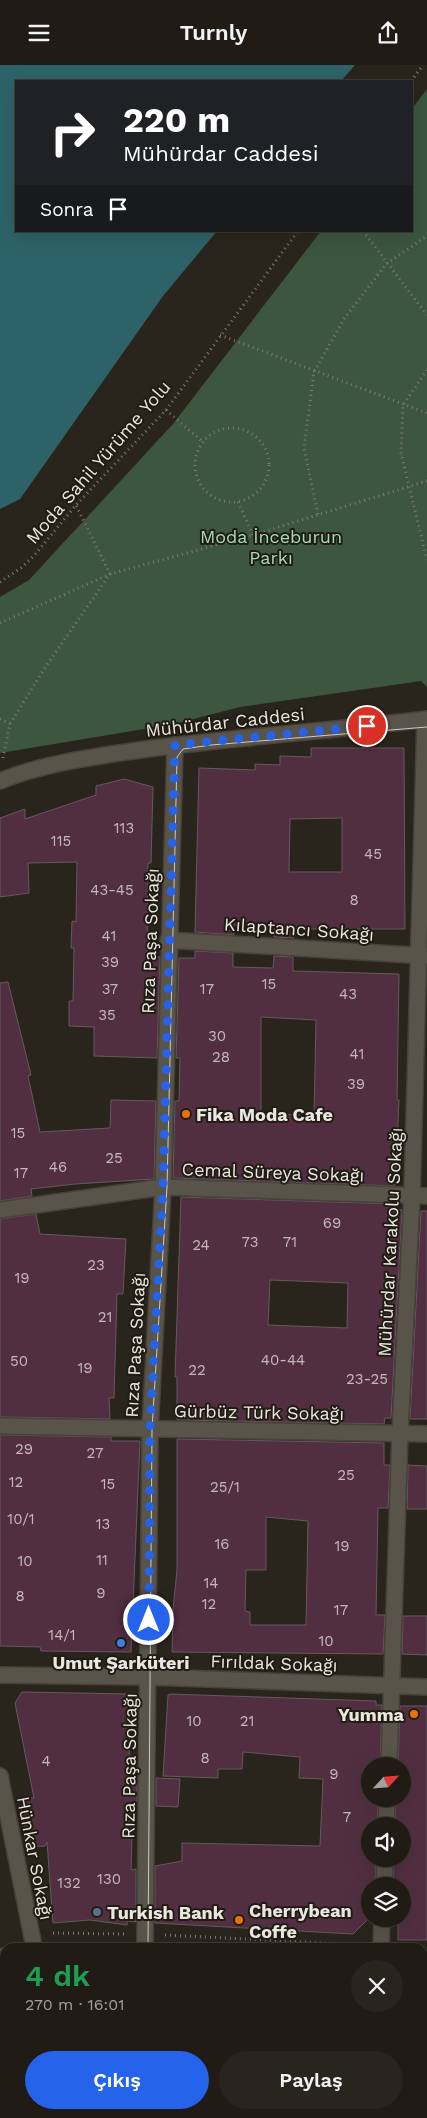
<!DOCTYPE html>
<html lang="tr">
<meta charset="utf-8">
<style>
:root{--surface:#201c15;--page:#28251e;--text:#f1f3f6;--muted:#a2a1a0;--line:#3d3a34;--accent:#2563eb}
body{margin:0;font-family:"Work Sans",sans-serif;background:var(--page);color:var(--text);height:100vh;display:flex;flex-direction:column;font-size:19px;white-space:nowrap}
*{box-sizing:border-box;margin:0}
p{font-size:16px;color:var(--muted)}
.icon{flex:none;width:28px;height:28px;fill:none;stroke:currentColor;stroke-width:2;stroke-linecap:round;stroke-linejoin:round}
.map{position:relative;flex:1;overflow:hidden}
.panel{position:absolute;left:0px;top:1878px;width:428px;height:176px;display:flex;flex-direction:column;background:var(--surface);border-radius:15px 15px 0 0;box-shadow:0 5px 20px #0002,0 0 0 1px var(--line)}
.panel>*{flex:none}
.banner{position:absolute;left:15px;top:15px;width:398px;height:152px;border-radius:0px;box-shadow:0 5px 20px #0002,0 0 0 1px var(--line);background:#202124;color:#fff;overflow:hidden}
.needle{width:32px;rotate:64deg}
.controls{position:absolute;left:361px;top:1692px;display:grid;gap:10px}
.controls a{display:grid;place-items:center;width:50px;height:50px;border-radius:50%;background:var(--surface);box-shadow:0 5px 20px #0002,0 0 0 1px var(--line);font-size:25px}
.pin{position:absolute;display:grid;place-items:center;width:42px;height:42px;color:#fff;margin:-21px;border:2px solid #fff;border-radius:50%;box-shadow:0 1px 5px #0007}
.me{position:absolute;width:55px;margin:-28px;rotate:0deg;stroke-linejoin:round;filter:drop-shadow(0 0 4px #0008)}
.turn{display:flex;align-items:center;gap:18px;height:105px;padding:0 25px;font-size:22px}
.turn .icon{width:65px;height:65px;stroke-width:2.5}
.turn b{display:block;font-size:35px;line-height:42px}
.then{display:flex;align-items:center;height:48px;padding:0 25px;background:#0003;gap:10px;font-size:19px}
.round{display:grid;place-items:center;flex:none;width:52px;height:52px;border-radius:26px;background:var(--page)}
.head{display:flex;align-items:center;justify-content:space-between;height:85px;padding:0 25px}
h1{font-size:30px;font-weight:600;line-height:38px;color:#1e9e55}
.primary-button{display:flex;gap:10px;margin-top:auto;padding:10px 25px}
.primary-button a{flex:1;height:58px;border-radius:30px;background:var(--accent);color:#fff;font-size:20px;font-weight:600;line-height:58px;text-align:center}
.primary-button a+a{background:var(--page);color:var(--text)}
header{display:flex;justify-content:space-between;align-items:center;height:65px;padding:0 25px;background:var(--surface);font-size:22px;font-weight:600}
.map>svg:first-child{display:block}
.education{fill:#352c1c}
.green{fill:#3c5640}
.water{fill:#2d6368}
.building{fill:#522f40;stroke:#65595e;fill-rule:evenodd}
.lines{fill:none;stroke-linecap:round;stroke-linejoin:round}
.street-casing{stroke:#47423b;stroke-width:18}
.secondary-casing{stroke:#47423b;stroke-width:18}
.path{stroke:#7f7a73;stroke-width:3;stroke-dasharray:1 4;stroke-linecap:butt}
.street{stroke:#59544a;stroke-width:15}
.secondary{stroke:#59544a;stroke-width:15}
.tram{stroke:#cecbc4;stroke-width:1}
.route{stroke:#2563eb;stroke-width:9;stroke-dasharray:0 16.2}
.food-dot{fill:#e8710a;stroke:#201c13;stroke-width:2}
.shop-dot{fill:#3f7fe0;stroke:#201c13;stroke-width:2}
.service-dot{fill:#5c6f8a;stroke:#201c13;stroke-width:2}
.labels{text-anchor:middle;dominant-baseline:central;stroke-width:4;stroke-linejoin:round;paint-order:stroke}
.number-label{font-size:15px;fill:#c4b9b9}
.street-label{font-size:18px;fill:#eae7e1;stroke:#201c13}
.park-label{font-size:18px;fill:#a5deaf;stroke:#201c13}
.poi-label{font-size:18px;font-weight:bold;fill:#eae7e1;stroke:#201c13;text-anchor:start}
</style>
<header><svg class="icon" aria-label="menu" viewBox="0 0 24 24"><path d="M4 6h16M4 12h16M4 18h16"/></svg>Turnly<svg class="icon" aria-label="share" viewBox="0 0 24 24"><path d="M12 15V3M7 8l5-5 5 5M5 13v7h14v-7"/></svg></header>
<div class="map">
<svg width="427" height="2053" viewBox="0 0 427 2053">
<rect width="100%" height="100%" fill="#2a251c"/>
<path class="education" d="M0,1904H5V2049H153L154,2053H0Z"/>
<path class="green" d="M427,24V622L421,616L240,642L174,659L0,688V532L29,515L173,359L321,166H411V45Z"/>
<path class="water" d="M0,0H355L341,16H16V166H217L163,231L20,434L0,444Z"/>
<g class="building">
<path d="M311,683H404L405,864H294V873L274,872L275,861L234,860V870L195,867L199,703L255,705V699L280,700V691L311,692ZM342,753V807H289L290,754Z"/>
<path d="M124,714L153,722L151,798H148L147,892H160L157,993L94,991V962L69,961V936H73L74,883H71L72,856L76,857L77,797L28,798L29,828L0,832V753L25,744V754L96,730V721Z"/>
<path d="M195,886L233,888V902L273,903L274,891L293,892V906L399,909L397,1035H399L395,1121L173,1113L175,1036H179L180,993H176L179,893H195ZM261,952L316,955L314,1050L261,1049Z"/>
<path d="M8,917L31,1010L28,1011L40,1067L110,1063L111,1035L156,1036L154,1114L75,1119L31,1124L32,1131L0,1136V918Z"/>
<path d="M181,1132L394,1139L395,1144L402,1145L391,1353H385L384,1359L177,1355V1312H175ZM270,1215L348,1218L347,1263L268,1260Z"/>
<path d="M421,1146H427V1354H410Z"/>
<path d="M36,1149L40,1169L126,1174L123,1229H117L114,1333H109L110,1354L0,1352V1154Z"/>
<path d="M0,1370L111,1372V1376H140L131,1587L41,1586L40,1582L0,1581Z"/>
<path d="M177,1374L384,1378V1400H390L388,1443H378L376,1550H385L383,1589L172,1587L173,1544L177,1505ZM266,1452L308,1456L306,1560H250V1547L245,1546L246,1505H266Z"/>
<path d="M408,1400L427,1401V1444H407Z"/>
<path d="M403,1551H427V1590L402,1589Z"/>
<path d="M22,1627L130,1629L129,1712H137V1740H133L131,1805L136,1804V1857L127,1856V1860L90,1855L53,1858L47,1777L45,1781L25,1782L23,1733H34L15,1638Z"/>
<path d="M170,1629L376,1636V1640H382L380,1701H370V1734H378L377,1761H370V1794H376L375,1821H370V1852L353,1869L155,1858V1801L182,1796V1778L320,1781L323,1714L299,1713L300,1692L243,1687L242,1704H218V1713L163,1711L168,1630Z"/>
<path d="M400,1641H427V1875H398V1854H402V1821H393L394,1794H402V1761H395L396,1734H402V1701H398Z"/>
<path d="M156,1713L180,1714L178,1742L156,1741Z"/>
</g>
<g class="lines">
<defs>
<g id="street">
<path d="M168,875L427,891"/>
<path d="M0,1145L163,1122L427,1131"/>
<path d="M0,1361L427,1369"/>
<path d="M0,1610L150,1612L427,1622"/>
<path d="M389,1701L400,1368L412,1131L425,655"/>
<path d="M0,1711L34,1882"/>
<path d="M386,1761L387,1734"/>
<path d="M384,1821L385,1794"/>
<path d="M145,1882L150,1364L163,1122L175,680"/>
<path d="M381,1882L382,1854"/>
<path d="M164,2049L165,2053"/>
</g>
<g id="secondary">
<path d="M426,673H427"/>
<path d="M0,716C44,698 93,692 140,685C235,672 332,666 427,654"/>
<path d="M0,1892L5,1891"/>
<path d="M422,1901H427"/>
</g>
</defs>
<use href="#street" class="street-casing"/>
<use href="#secondary" class="secondary-casing"/>
<g class="path">
<path d="M411,16L423,0"/>
<path d="M363,166L427,250"/>
<path d="M220,270L427,348"/>
<path d="M427,305L403,340L401,388L427,495"/>
<path d="M166,345L203,377"/>
<circle cx="232" cy="400" r="37"/>
<path d="M238,437L253,470"/>
<path d="M318,449L304,383L314,307L344,254L386,199L427,171"/>
<path d="M0,517L21,503L33,492L76,440L166,345L298,166"/>
<path d="M0,558L110,509L253,470L427,416"/>
<path d="M0,654L10,659"/>
<path d="M3,693L10,659L46,601L110,509L76,440"/>
<path d="M53,1868L124,1869"/>
<path d="M165,1870L362,1880"/>
</g>
<use href="#street" class="street"/>
<use href="#secondary" class="secondary"/>
<g class="tram">
<path d="M148,1882L152,1364L167,1122L177,692L183,684L211,680L427,662"/>
<path d="M166,2049L167,2053"/>
</g>
</g>
<g class="lines">
<path class="route" d="M149,1555L150,1364L163,1122L175,680L367,661"/>
</g>
<g class="food-dot">
<circle cx="186" cy="1049" r="5"/>
<circle cx="414" cy="1649" r="5"/>
<circle cx="239" cy="1855" r="5"/>
</g>
<circle class="shop-dot" cx="121" cy="1578" r="5"/>
<circle class="service-dot" cx="97" cy="1847" r="5"/>
<g class="labels">
<g class="number-label">
<text x="124" y="763">113</text>
<text x="61" y="776">115</text>
<text x="373" y="789">45</text>
<text x="112" y="825">43-45</text>
<text x="354" y="835">8</text>
<text x="109" y="871">41</text>
<text x="110" y="897">39</text>
<text x="269" y="919">15</text>
<text x="110" y="924">37</text>
<text x="207" y="924">17</text>
<text x="348" y="929">43</text>
<text x="107" y="950">35</text>
<text x="217" y="971">30</text>
<text x="357" y="989">41</text>
<text x="221" y="992">28</text>
<text x="356" y="1019">39</text>
<text x="18" y="1068">15</text>
<text x="114" y="1093">25</text>
<text x="58" y="1102">46</text>
<text x="21" y="1108">17</text>
<text x="332" y="1158">69</text>
<text x="250" y="1177">73</text>
<text x="290" y="1177">71</text>
<text x="201" y="1180">24</text>
<text x="96" y="1200">23</text>
<text x="22" y="1213">19</text>
<text x="105" y="1252">21</text>
<text x="283" y="1295">40-44</text>
<text x="19" y="1296">50</text>
<text x="85" y="1303">19</text>
<text x="197" y="1305">22</text>
<text x="367" y="1314">23-25</text>
<text x="24" y="1384">29</text>
<text x="95" y="1388">27</text>
<text x="346" y="1410">25</text>
<text x="16" y="1417">12</text>
<text x="108" y="1419">15</text>
<text x="225" y="1422">25/1</text>
<text x="21" y="1454">10/1</text>
<text x="103" y="1459">13</text>
<text x="222" y="1479">16</text>
<text x="342" y="1481">19</text>
<text x="102" y="1495">11</text>
<text x="25" y="1496">10</text>
<text x="211" y="1518">14</text>
<text x="101" y="1528">9</text>
<text x="20" y="1531">8</text>
<text x="209" y="1539">12</text>
<text x="341" y="1545">17</text>
<text x="62" y="1570">14/1</text>
<text x="326" y="1576">10</text>
<text x="194" y="1656">10</text>
<text x="247" y="1656">21</text>
<text x="205" y="1693">8</text>
<text x="46" y="1696">4</text>
<text x="334" y="1709">9</text>
<text x="347" y="1752">7</text>
<text x="109" y="1814">130</text>
<text x="69" y="1818">132</text>
</g>
<g class="street-label">
<text transform="translate(98 397) rotate(-49)">Moda Sahil Yürüme Yolu</text>
<text transform="translate(225 657) rotate(-6)">Mühürdar Caddesi</text>
<text transform="translate(299 864) rotate(4)">Kılaptancı Sokağı</text>
<text transform="translate(150 876) rotate(-88)">Rıza Paşa Sokağı</text>
<text transform="translate(273 1107) rotate(2)">Cemal Süreya Sokağı</text>
<text transform="translate(390 1177) rotate(-87)">Mühürdar Karakolu Sokağı</text>
<text transform="translate(135 1280) rotate(-87)">Rıza Paşa Sokağı</text>
<text transform="translate(259 1347) rotate(1)">Gürbüz Türk Sokağı</text>
<text transform="translate(274 1598) rotate(2)">Fırıldak Sokağı</text>
<text transform="translate(129 1701) rotate(-89)">Rıza Paşa Sokağı</text>
<text transform="translate(35 1793) rotate(79)">Hünkar Sokağı</text>
</g>
<g class="park-label">
<text x="271" y="471">Moda İnceburun<tspan x="271" dy="21">Parkı</tspan></text>
</g>
<g class="poi-label">
<text x="196" y="1049">Fika Moda Cafe</text>
<text x="121" y="1597" text-anchor="middle">Umut Şarküteri</text>
<text x="404" y="1649" text-anchor="end">Yumma</text>
<text x="249" y="1845">Cherrybean<tspan x="249" dy="21">Coffe</tspan></text>
<text x="107" y="1847">Turkish Bank</text>
</g>
</g>
</svg>
<div class="controls">
<a><svg class="needle" viewBox="-14 -14 28 28"><path d="M0-13l5 13h-10z" fill="#e53935"/><path d="M0 13l5-13h-10z" fill="#a2a1a0"/></svg></a>
<a><svg class="icon" aria-label="sound" viewBox="0 0 24 24"><path d="M4 9h4l5-4v14l-5-4H4zM17 9q2 3 0 6"/></svg></a>
<a><svg class="icon" aria-label="layers" viewBox="0 0 24 24"><path d="M12 4l9 5-9 5-9-5zM3 14l9 5 9-5"/></svg></a>
</div>
<div class="pin" style="left:367px;top:661px;background:#d93025"><svg class="icon" aria-label="arrive" viewBox="0 0 24 24"><path d="M6 21V4h12l-3 4 3 4H6"/></svg></div>
<svg class="me" style="left:149px;top:1555px" viewBox="-20 -20 40 40"><circle r="17" fill="#2563eb" stroke="#fff" stroke-width="3"/><path d="M0-11L8 9 0 5-8 9z" fill="#fff"/></svg>
<div class="banner">
<div class="turn"><svg class="icon" aria-label="right" viewBox="0 0 24 24"><path d="M7 20v-9h11M14 6l5 5-5 5"/></svg><div><b>220 m</b>Mühürdar Caddesi</div></div>
<div class="then">Sonra<svg class="icon" aria-label="arrive" viewBox="0 0 24 24"><path d="M6 21V4h12l-3 4 3 4H6"/></svg></div>
</div>
<section class="panel">
<div class="head"><div><h1>4 dk</h1><p>270 m · 16:01</p></div><a class="round"><svg class="icon" aria-label="close" viewBox="0 0 24 24"><path d="M6 6l12 12M18 6L6 18"/></svg></a></div>
<div class="primary-button"><a>Çıkış</a><a>Paylaş</a></div>
</section>
</div>
